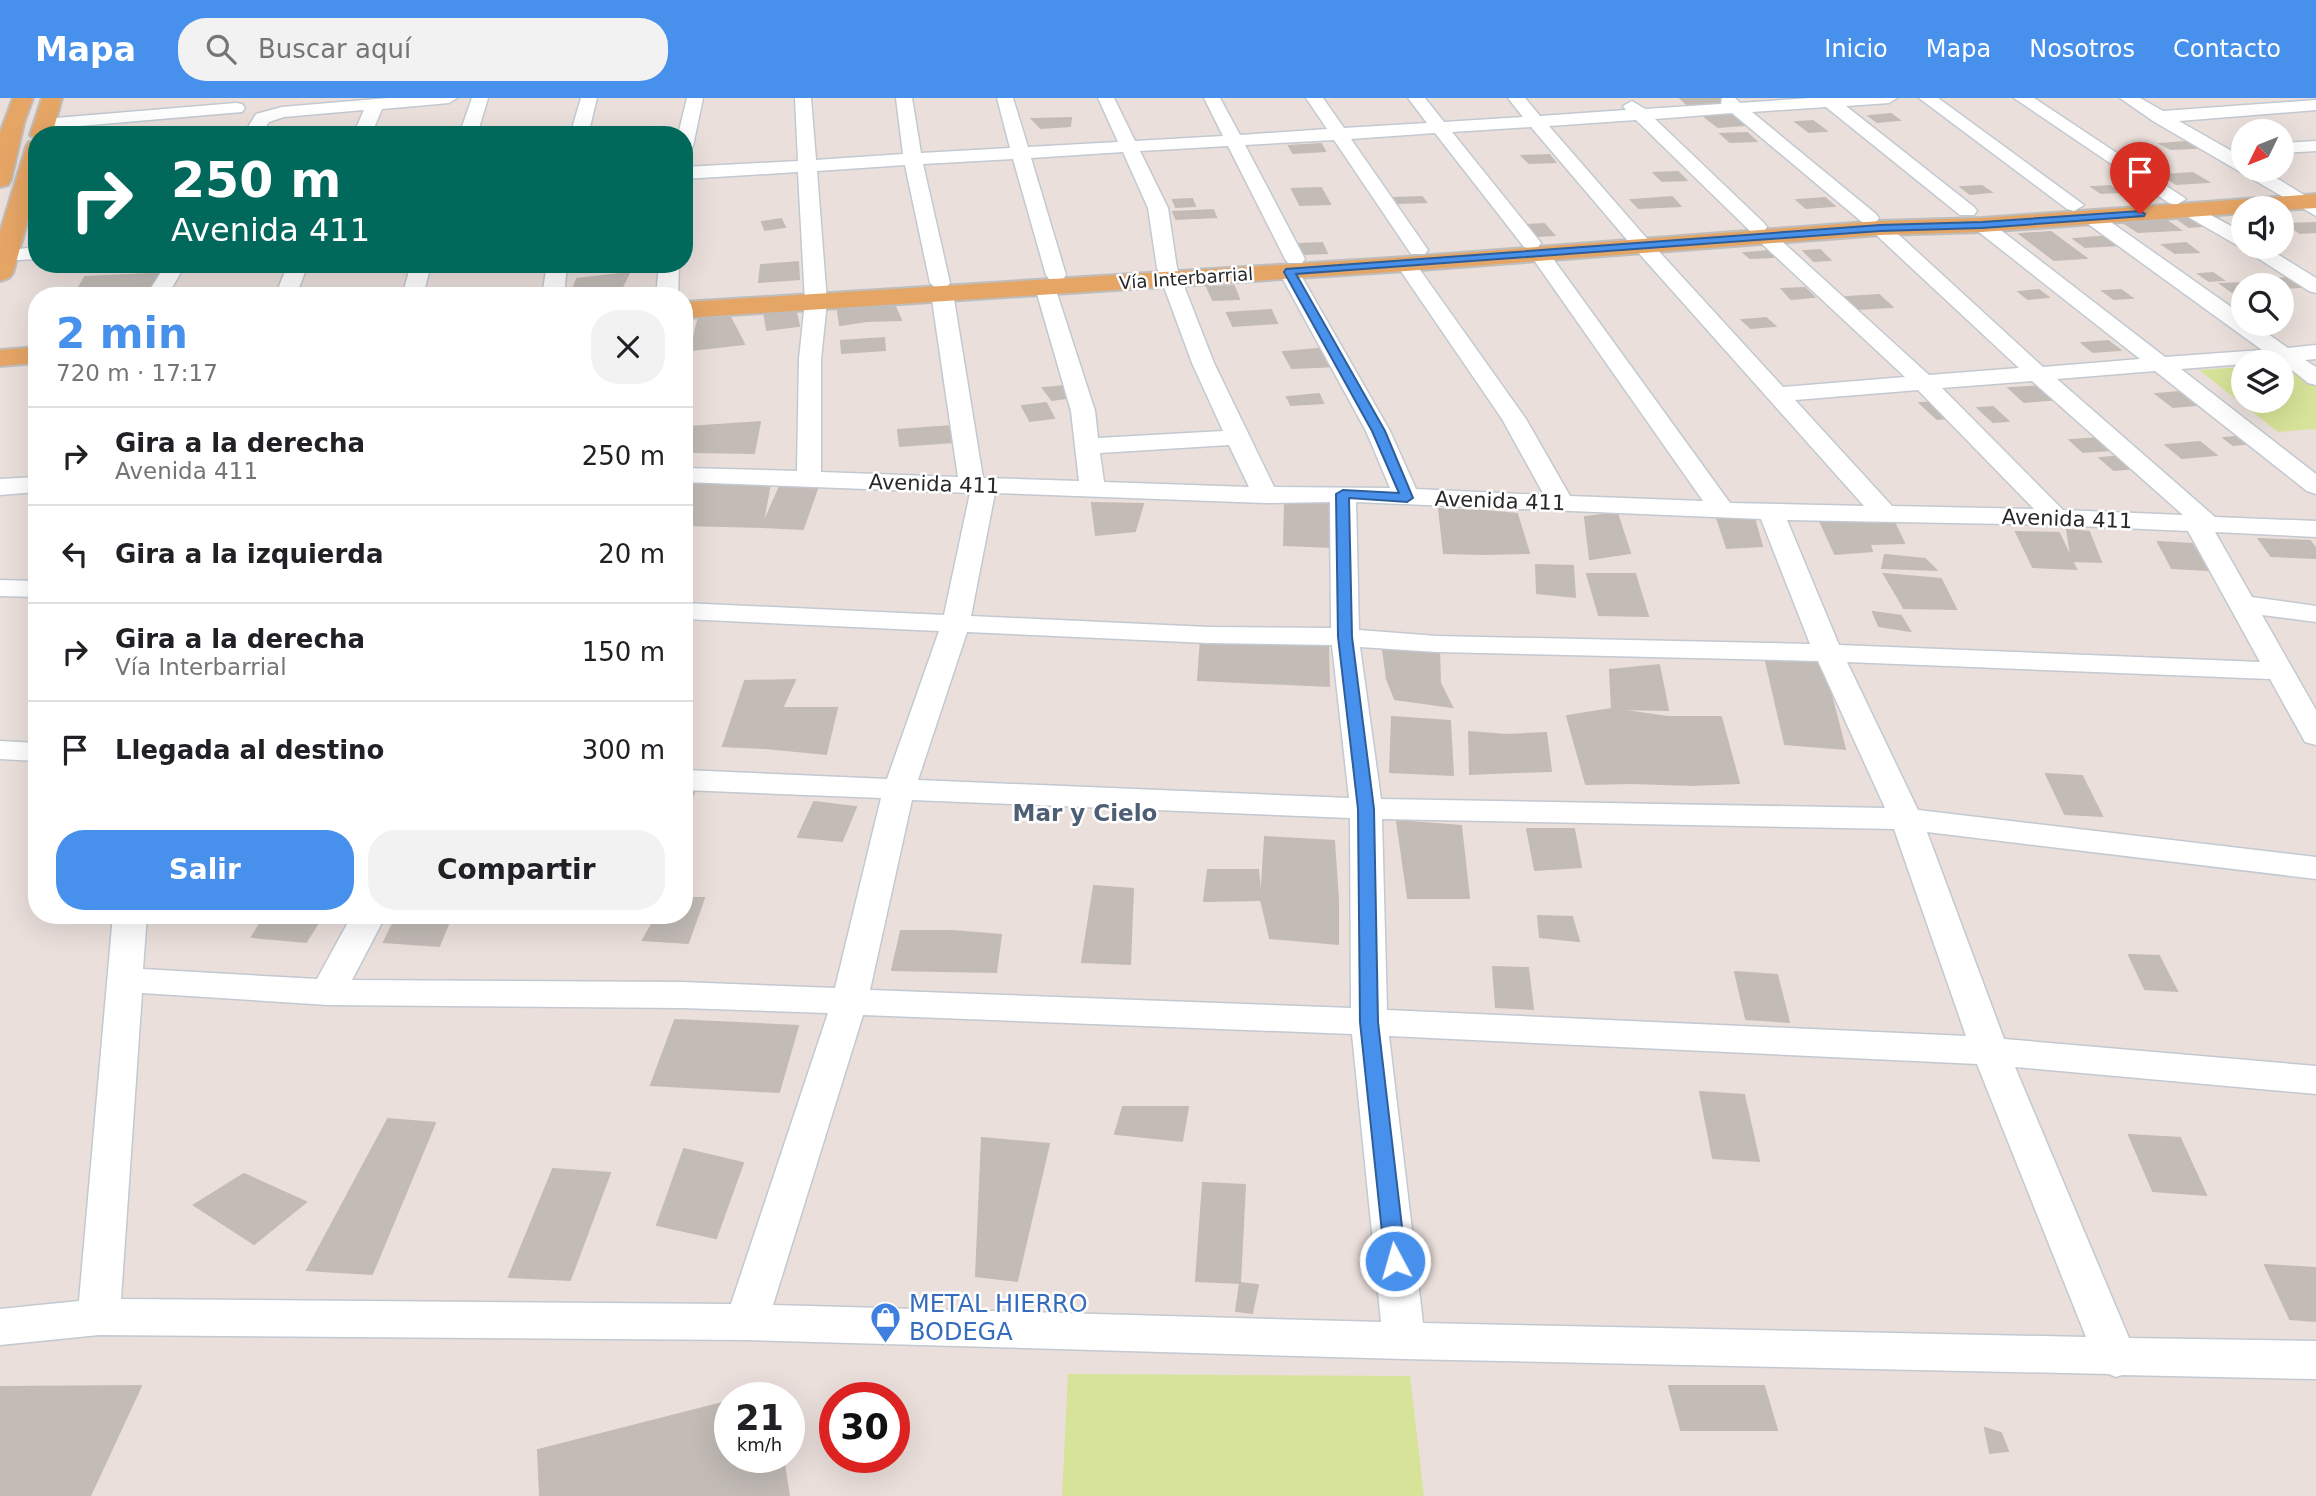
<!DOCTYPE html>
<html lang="es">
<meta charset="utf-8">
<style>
:root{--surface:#fff;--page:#f2f2f2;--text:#202124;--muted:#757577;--line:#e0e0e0;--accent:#4790eb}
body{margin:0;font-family:"DejaVu Sans",sans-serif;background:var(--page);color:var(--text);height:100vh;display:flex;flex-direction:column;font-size:26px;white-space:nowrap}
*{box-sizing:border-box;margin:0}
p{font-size:23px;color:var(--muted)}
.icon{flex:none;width:38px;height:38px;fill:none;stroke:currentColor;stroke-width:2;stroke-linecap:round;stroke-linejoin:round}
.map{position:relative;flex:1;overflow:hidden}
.details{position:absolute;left:28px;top:189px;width:665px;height:637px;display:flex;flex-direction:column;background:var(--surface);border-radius:28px;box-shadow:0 7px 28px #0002}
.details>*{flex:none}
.guide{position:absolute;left:28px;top:28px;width:665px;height:147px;border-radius:28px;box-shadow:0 7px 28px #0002;background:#00695c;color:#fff;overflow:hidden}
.needle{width:46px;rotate:227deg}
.fabs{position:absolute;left:2231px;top:21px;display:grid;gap:14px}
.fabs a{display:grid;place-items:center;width:63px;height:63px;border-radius:50%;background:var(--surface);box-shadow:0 7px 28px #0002;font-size:35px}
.speed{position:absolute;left:714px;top:1284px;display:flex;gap:14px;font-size:35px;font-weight:700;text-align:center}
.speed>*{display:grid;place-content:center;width:91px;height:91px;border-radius:50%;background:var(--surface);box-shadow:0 7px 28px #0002;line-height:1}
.speed small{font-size:18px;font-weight:400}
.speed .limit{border:10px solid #d22;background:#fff;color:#111}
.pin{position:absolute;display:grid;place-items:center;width:60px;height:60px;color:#fff;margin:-72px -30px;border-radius:50% 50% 50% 0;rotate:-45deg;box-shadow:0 0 7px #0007}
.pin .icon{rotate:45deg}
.me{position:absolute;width:77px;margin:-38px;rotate:354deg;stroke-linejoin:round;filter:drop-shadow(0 0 5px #0008)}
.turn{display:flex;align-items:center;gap:24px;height:147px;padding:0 28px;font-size:32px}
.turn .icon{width:91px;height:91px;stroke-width:2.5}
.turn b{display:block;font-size:49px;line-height:60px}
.round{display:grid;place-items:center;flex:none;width:74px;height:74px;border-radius:28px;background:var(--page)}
.headline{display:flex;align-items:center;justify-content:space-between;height:119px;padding:0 28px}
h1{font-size:42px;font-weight:800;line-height:52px;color:var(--accent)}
.button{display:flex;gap:14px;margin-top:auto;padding:14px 28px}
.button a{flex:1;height:80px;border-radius:28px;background:var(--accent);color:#fff;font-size:28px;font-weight:800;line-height:80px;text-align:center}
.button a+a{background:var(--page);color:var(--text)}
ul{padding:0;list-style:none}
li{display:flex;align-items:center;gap:21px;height:98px;padding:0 28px;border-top:2px solid var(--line)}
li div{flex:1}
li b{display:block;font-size:26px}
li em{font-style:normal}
header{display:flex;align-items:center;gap:42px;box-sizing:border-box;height:98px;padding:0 35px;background:var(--accent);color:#fff}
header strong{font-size:33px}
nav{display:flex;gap:38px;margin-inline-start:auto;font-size:24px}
.search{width:490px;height:63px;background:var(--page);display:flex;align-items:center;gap:18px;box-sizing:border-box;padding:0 24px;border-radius:28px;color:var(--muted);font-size:26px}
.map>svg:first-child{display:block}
.pitch{fill:#d7e398}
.building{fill:#c2bbb6;stroke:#c4bbb5;stroke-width:2}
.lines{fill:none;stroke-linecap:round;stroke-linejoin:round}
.minor-casing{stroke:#c3c9d1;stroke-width:3}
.major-casing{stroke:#bebebe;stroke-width:4}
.minor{fill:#fff;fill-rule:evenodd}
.major{fill:#e5a565;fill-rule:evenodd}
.route{fill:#4790eb;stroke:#2e5e99;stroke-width:2}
.labels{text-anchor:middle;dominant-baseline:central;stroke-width:5;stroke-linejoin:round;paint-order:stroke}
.far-street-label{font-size:18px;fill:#282828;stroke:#fff}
.street-label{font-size:21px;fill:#282828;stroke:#fff}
.neighbourhood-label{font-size:23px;font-weight:bold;fill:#4d5e75;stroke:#fff}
.near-shop-label{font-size:24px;fill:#366cbe;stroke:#fff;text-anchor:start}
</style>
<header>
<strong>Mapa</strong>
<div class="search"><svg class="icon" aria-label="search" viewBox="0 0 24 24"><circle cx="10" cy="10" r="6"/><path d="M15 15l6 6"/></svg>Buscar aquí</div>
<nav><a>Inicio</a><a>Mapa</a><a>Nosotros</a><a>Contacto</a></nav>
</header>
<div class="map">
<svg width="2316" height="1398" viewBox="0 0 2316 1398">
<rect width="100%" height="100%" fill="#eadfdb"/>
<g class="pitch">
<path d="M2282,266L2316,289V331L2278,334L2199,272L2243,269L2244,303H2282Z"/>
<path d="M1068,1276L1410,1278L1424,1398H1062Z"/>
</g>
<g class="building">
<path d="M1680,0H1720L1730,7L1691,10Z"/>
<path d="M1891,16L1899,22L1877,24L1869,18Z"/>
<path d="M1734,17L1746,27L1718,29L1705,19Z"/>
<path d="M1071,20L1070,28L1041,30L1032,21Z"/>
<path d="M1813,23L1826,33L1809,34L1796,24Z"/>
<path d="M1747,35L1756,43L1730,44L1721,36Z"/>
<path d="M2185,44L2195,50L2171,51L2161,46Z"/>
<path d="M1321,46L1325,53L1293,55L1289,48Z"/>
<path d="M1549,57L1555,64L1529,65L1522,58Z"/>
<path d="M1678,74L1686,82L1662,83L1654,75Z"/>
<path d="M2193,75L2208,84L2176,86L2162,77Z"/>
<path d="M1982,88L1991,94L1970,96L1961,89Z"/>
<path d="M2110,88L2120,94L2101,95L2092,89Z"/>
<path d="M1321,90L1330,106L1300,107L1292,91Z"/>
<path d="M1422,99L1426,104L1398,105L1395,100Z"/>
<path d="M1672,99L1680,108L1639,110L1631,102Z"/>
<path d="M1825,100L1834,108L1806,110L1797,102Z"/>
<path d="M1192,101L1195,108L1176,109L1173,102Z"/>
<path d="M1213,112L1216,119L1176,121L1173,114Z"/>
<path d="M2213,117L2228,126L2189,129L2175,119Z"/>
<path d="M781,121L785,129L765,132L762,124Z"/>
<path d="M2166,122L2180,132L2138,134L2124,125Z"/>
<path d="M2316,125V134L2300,135L2287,126Z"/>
<path d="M1544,126L1554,137L1537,138L1528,127Z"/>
<path d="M2051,134L2086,160L2054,162L2020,136Z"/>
<path d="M2110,138L2122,147L2085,149L2074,141Z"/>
<path d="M1322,145L1327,155L1304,156L1299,146Z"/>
<path d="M2186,145L2198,154L2175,155L2163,147Z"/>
<path d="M1820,152L1830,162L1814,163L1804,153Z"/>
<path d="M1769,153L1774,159L1750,160L1744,155Z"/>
<path d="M798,164L799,181L759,184L761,167Z"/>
<path d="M171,175L164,188L76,194L85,179Z"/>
<path d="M629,175L621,191L572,194L577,181Z"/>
<path d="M2213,175L2223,182L2209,183L2199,176Z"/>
<path d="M2288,180L2301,189L2282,190V187H2263L2255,182Z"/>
<path d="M2245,185L2248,187H2244V193L2232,194L2221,186Z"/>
<path d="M1234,188L1239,201L1213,202L1207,189Z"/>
<path d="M1805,190L1814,199L1791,201L1782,191Z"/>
<path d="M2039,192L2048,199L2028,201L2019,194Z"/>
<path d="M2121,192L2132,200L2114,201L2103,193Z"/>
<path d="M1879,197L1892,209L1857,211L1845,199Z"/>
<path d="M893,204L901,222L867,223L865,206Z"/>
<path d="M865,206L867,223L840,227L837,207Z"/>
<path d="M795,209L799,228L767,232L764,213Z"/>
<path d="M1271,212L1277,225L1233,228L1227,215Z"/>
<path d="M729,217L744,246L691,252L699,218Z"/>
<path d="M1766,220L1775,228L1751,230L1742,222Z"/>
<path d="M884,240L885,252L842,255L841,243Z"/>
<path d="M2108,243L2120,252L2093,254L2082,245Z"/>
<path d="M1327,250L1337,268L1292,270L1283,254Z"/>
<path d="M1066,288L1074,299L1052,302L1043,290Z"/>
<path d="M2046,288L2062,301L2024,304L2009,290Z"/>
<path d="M2179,294L2196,307L2173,309L2156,296Z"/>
<path d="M1319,296L1323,305L1291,307L1287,299Z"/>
<path d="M1936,304L1953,320L1937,321L1920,305Z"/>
<path d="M1046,305L1054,320L1030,323L1022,308Z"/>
<path d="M1993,309L2008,323L1993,324L1978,310Z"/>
<path d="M760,324L754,355L692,354L688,329Z"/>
<path d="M951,328L953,344L900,348L898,332Z"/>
<path d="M2257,337L2265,344L2233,347L2224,340Z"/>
<path d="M2100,340L2113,352L2083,354L2070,342Z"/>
<path d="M2200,344L2216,357L2182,360L2166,347Z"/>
<path d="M2124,358L2138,370L2114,372L2100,360Z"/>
<path d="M696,383L770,386L762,429L684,427V403Z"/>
<path d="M781,386L818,388L803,431L762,429Z"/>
<path d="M1092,405L1143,406L1135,433L1096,437Z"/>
<path d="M1285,405L1341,406L1333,449L1284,447Z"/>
<path d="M1439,411L1485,413L1484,456L1444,455Z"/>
<path d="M1485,413L1517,416L1529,455L1484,456Z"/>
<path d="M1617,415L1630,455L1590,461L1585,419Z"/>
<path d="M1717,420H1754L1762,448L1727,450Z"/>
<path d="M1820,423H1862L1872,453L1835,456Z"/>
<path d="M1862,423L1894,424L1904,445L1871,446Z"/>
<path d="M2067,432L2089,434L2101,464L2072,463Z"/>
<path d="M2016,434L2059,435L2076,471L2033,469Z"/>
<path d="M2259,441L2310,443L2316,451V460L2271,458Z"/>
<path d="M2158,444L2192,446L2207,472L2172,470Z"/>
<path d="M1885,457L1925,461L1936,472L1882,470Z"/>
<path d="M1536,467L1573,468L1575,499L1537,495Z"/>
<path d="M1587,476H1635L1648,518L1599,517Z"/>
<path d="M1884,476L1941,481L1956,511L1904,510Z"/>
<path d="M1873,514L1901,518L1910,533L1879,528Z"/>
<path d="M1201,540L1328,546L1329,588L1198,582Z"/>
<path d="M1383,552H1439L1440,585L1387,581Z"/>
<path d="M1821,558L1845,651L1785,646L1765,559Z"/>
<path d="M1659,567L1668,612L1612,611L1610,572Z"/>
<path d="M1387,581L1440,585L1452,609L1395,601Z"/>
<path d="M795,582L764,650L723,648L745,583Z"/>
<path d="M782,610H837L826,656L764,650Z"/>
<path d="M1612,611L1631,685L1586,686L1567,618Z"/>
<path d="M1612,611L1667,619L1693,687L1631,685Z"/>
<path d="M1392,619L1450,623L1453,677L1390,674Z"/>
<path d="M1667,619H1721L1739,685L1693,687Z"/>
<path d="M1469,634L1506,637L1516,674L1470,676Z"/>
<path d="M1546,635L1551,673L1516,674L1506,637Z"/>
<path d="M2046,676L2082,678L2102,718L2065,716Z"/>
<path d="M684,692H695L684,719Z"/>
<path d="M814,704L856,709L842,743L798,739Z"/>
<path d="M1397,723L1461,728L1469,800H1408Z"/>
<path d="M1527,731H1574L1581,769L1535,772Z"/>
<path d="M1265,739L1334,743L1338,802H1261Z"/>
<path d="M1208,772H1258L1261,802L1204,803Z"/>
<path d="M1094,788L1133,791L1130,866L1082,864Z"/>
<path d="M684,800H704L688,845L643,842L657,817H684Z"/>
<path d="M1261,802H1338V846L1270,840Z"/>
<path d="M265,817H323L306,844L252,839Z"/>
<path d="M397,817H452L439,848L384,844Z"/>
<path d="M1538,818L1572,819L1579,843L1540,839Z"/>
<path d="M901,833H953L942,873L892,872Z"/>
<path d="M953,833L1001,837L996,874L942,873Z"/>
<path d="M2129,857L2159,858L2177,893L2145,891Z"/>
<path d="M1493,869L1528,870L1533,911L1496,909Z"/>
<path d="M1735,874L1777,877L1789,924L1746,921Z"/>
<path d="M675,922L798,928L779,994L651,987Z"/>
<path d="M1700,994L1744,997L1759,1063L1713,1060Z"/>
<path d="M1123,1009H1188L1182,1043L1115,1036Z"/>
<path d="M388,1021L435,1025L372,1176L307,1172Z"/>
<path d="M2129,1037L2180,1040L2206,1097L2153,1093Z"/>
<path d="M982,1040L1049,1046L1017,1183L976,1178Z"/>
<path d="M684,1051L743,1065L716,1140L657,1127Z"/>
<path d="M553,1071L610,1075L570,1182L509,1179Z"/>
<path d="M244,1076L306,1104L254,1146L194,1107Z"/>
<path d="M1203,1085L1245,1087L1240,1185L1196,1183Z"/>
<path d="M2265,1167L2316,1170V1223L2290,1221Z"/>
<path d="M1240,1185L1258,1187L1252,1215L1236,1213Z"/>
<path d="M141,1288L90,1398H0V1289Z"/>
<path d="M1669,1288H1764L1777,1332H1681Z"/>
<path d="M771,1292L772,1300H739Z"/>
<path d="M730,1303V1360H783L789,1398H540L538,1352Z"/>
<path d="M1985,1330L2001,1335L2008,1353L1990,1355Z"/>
</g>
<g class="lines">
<defs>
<g id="minor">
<path d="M388,0H457L449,5L382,11L371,37H353L364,12L284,19L269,24L261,37H243L256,16L282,9Z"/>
<path d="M472,0H488L477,37H459Z"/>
<path d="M581,0H597L588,37H570Z"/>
<path d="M687,0H703L693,48L684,53V37H678Z"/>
<path d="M795,0H811L816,62L903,56L896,0H912L921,55L1010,50L997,0H1013L1028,49L1118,44L1098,0H1114L1135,43L1223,38L1204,0H1220L1240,37L1327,31L1306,0H1323L1344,30L1427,25L1408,0H1425L1444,24L1523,19L1508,0H1525L1540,18L1626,12L1623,8L1632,3L1645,11L1721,6L1722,0H1735L1740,5L1811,0H1897L1889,5L1846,8L1974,109L1977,113L1974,117H1960L1826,9L1752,14L1876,116L1879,120L1876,124H1862L1732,15L1655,21L1764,125L1767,129L1764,133H1750L1636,22L1549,28L1642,135L1783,289L1905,279L1760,144L1757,140L1760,136H1774L1929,277L2019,270L1873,134L1870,130L1873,126H1887L2043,269L2140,261L1975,131L1972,127L1975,123H1989L2165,259L2262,252L2084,123L2081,119L2084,115H2098L2244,218V226H2254L2288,250L2316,247V261L2305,262L2316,269V287L2308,285L2282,264H2244V266L2181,271L2316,376V396L2307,393L2155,273L2057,281L2215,419L2316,423V439L2215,434L2252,499L2316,508V524L2262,517L2316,612V647L2305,644L2270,581L1847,564L1918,712L2316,759V781L1927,734L2004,941L2316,968V996L2015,969L2129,1240L2316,1243V1281L2122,1277L2116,1279L2109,1276L1404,1261L746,1242L99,1237L0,1247V1211L79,1203L113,817H147L143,871L317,881L352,817H386L352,882L682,884L835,890L881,700L684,692V672L887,681L939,533L684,521V505L944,517L970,395L684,384V370L797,373L799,261L805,204L798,74L684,81V69L798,63ZM1531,29L1628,143L1864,408L1730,405L1546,151L1538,149L1541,145L1538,141L1452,34ZM1435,35L1524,149L1532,151L1529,155L1703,403L1570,398L1526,321L1413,162H1399L1396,166L1502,321L1544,397L1416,391L1390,333L1299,174L1296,170H1282L1279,174L1366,333L1390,390L1274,389L1214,265L1177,170L1168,110L1140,53L1228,48L1285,161L1288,165H1302L1305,161L1245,47L1334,42L1411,156H1425L1428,152L1351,41ZM1123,54L1148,110L1157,170L1192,265L1223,333L1098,340L1095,313L1055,189L1052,185H1038L1035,189L1071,313L1079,383L983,380L953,195L946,190L950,185L923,66L1013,61L1046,177L1049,181H1063L1066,177L1031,60ZM905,67L930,185L936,190L931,195L958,379L821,374V261L827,204L817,73ZM2032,283L2183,417L2063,412L1942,290ZM1918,292L2034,411L1892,408L1795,302ZM1229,347L1249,389L1104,384L1100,355ZM995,395L1265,405L1330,404L1331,530L1208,529L971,518ZM1356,404L1761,421L1810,546L1437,538L1359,532ZM1787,422L2056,427L2188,433L2260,564L1839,547ZM967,534L1208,545L1332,547L1349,700L918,682ZM1360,549L1437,554L1818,563L1885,710L1381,701ZM912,702L1350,720L1351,910L870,892ZM1382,721L1894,731L1966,938L1387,912ZM142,895L328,907L682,910L828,915L731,1206L121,1201ZM863,917L1352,936L1381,1224L773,1207ZM1389,938L1977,966L2086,1239L1423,1225Z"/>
<path d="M1919,0H1938L2084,107L2074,113L2067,111Z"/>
<path d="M2014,0H2034L2186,101L2176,107L2169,105Z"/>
<path d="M2120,0H2140L2163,13L2316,2V12L2179,23L2244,60V72H2263L2316,104V118L2153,23Z"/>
<path d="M236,5L242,6L245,10L242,14L44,31L35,26L44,21Z"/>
<path d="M2316,43V53L2282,55V45Z"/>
<path d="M2190,106L2244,135V149H2266L2316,180V195L2309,193L2242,150L2183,116L2180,112Z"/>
<path d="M37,149V161L0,163V153Z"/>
<path d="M166,166H186L167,198H146Z"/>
<path d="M288,166H308L296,198H275Z"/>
<path d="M411,166H431L423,198H402Z"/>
<path d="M547,166H567L564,198H542Z"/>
<path d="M659,166H679L678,198H656Z"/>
<path d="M37,379V394L0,397V381Z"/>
<path d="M0,482L37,483V499L0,498Z"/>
<path d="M0,643L37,645V663L0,661Z"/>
</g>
<g id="major">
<path d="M13,0H33L24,25L11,82L8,87L0,89V35Z"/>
<path d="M42,0H62L52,37H37V89L13,175L9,180L0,183V134L26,49L29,44L37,42L30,37Z"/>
<path d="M2316,96V110L2282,112V110H2244V115L1982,134L1880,137L1406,173L684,220V204L1406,159L1880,123L1982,120Z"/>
<path d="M37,249V265L0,268V252Z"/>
</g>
</defs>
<use href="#minor" class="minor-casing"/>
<use href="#major" class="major-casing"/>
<use href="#minor" class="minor"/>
<use href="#major" class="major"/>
</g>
<path class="route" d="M2140,113L2145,116L2144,118L1982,130L1880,133L1296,176L1385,333L1413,400L1407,404L1349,400L1352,539L1374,711L1378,924L1406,1163L1403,1169L1395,1172L1388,1169L1385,1163L1360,924L1358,711L1338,539L1336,396L1343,392L1399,395L1372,333L1284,174L1286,171L1880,127L1982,124Z"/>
<defs>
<symbol id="shop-pin" viewBox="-11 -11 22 30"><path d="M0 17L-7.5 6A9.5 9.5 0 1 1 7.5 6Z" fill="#3f7fe0" stroke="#fff"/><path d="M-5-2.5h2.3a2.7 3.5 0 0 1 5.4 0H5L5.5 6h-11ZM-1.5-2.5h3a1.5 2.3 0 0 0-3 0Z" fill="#fff"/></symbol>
</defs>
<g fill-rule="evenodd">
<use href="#shop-pin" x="868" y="1202" width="35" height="47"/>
</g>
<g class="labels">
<g class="far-street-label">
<text transform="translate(1186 180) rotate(-4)">Vía Interbarrial</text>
</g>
<g class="street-label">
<text transform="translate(934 386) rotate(2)">Avenida 411</text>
<text transform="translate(1500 403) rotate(2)">Avenida 411</text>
<text transform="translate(2067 421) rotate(2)">Avenida 411</text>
</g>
<g class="neighbourhood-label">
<text x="1085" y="715">Mar y Cielo</text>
</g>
<g class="near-shop-label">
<text x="909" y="1206">METAL HIERRO<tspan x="909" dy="28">BODEGA</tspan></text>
</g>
</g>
</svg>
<div class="fabs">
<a><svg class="needle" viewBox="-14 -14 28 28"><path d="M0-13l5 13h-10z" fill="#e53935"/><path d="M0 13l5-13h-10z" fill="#757577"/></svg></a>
<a><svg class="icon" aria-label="sound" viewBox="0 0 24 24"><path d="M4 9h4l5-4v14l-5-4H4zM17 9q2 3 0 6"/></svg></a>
<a><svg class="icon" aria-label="search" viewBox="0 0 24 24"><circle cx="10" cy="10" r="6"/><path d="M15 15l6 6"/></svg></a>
<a><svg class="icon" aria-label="layers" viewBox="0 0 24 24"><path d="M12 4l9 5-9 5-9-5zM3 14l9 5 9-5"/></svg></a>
</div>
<div class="speed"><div>21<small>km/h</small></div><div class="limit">30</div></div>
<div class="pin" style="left:2140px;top:116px;background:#d93025"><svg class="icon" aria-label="arrive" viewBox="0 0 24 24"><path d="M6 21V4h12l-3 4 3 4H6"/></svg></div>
<svg class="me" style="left:1395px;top:1163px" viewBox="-20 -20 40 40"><circle r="17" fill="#4790eb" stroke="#fff" stroke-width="3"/><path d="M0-11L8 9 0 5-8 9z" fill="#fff"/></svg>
<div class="guide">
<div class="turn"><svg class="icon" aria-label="right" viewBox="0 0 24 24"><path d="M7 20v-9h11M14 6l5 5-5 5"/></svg><div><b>250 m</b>Avenida 411</div></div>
</div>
<section class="details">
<div class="headline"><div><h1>2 min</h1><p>720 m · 17:17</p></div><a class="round"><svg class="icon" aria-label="close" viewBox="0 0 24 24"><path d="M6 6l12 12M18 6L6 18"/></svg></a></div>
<ul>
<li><svg class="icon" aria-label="right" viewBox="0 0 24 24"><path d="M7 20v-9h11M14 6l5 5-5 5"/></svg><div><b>Gira a la derecha</b><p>Avenida 411</p></div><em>250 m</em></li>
<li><svg class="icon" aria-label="left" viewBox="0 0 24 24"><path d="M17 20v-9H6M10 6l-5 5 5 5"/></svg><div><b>Gira a la izquierda</b></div><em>20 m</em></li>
<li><svg class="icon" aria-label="right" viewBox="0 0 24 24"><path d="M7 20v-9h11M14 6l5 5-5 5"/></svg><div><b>Gira a la derecha</b><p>Vía Interbarrial</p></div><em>150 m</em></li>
<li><svg class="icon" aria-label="arrive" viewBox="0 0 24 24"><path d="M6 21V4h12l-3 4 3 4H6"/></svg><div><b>Llegada al destino</b></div><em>300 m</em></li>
</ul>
<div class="button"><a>Salir</a><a>Compartir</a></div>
</section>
</div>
